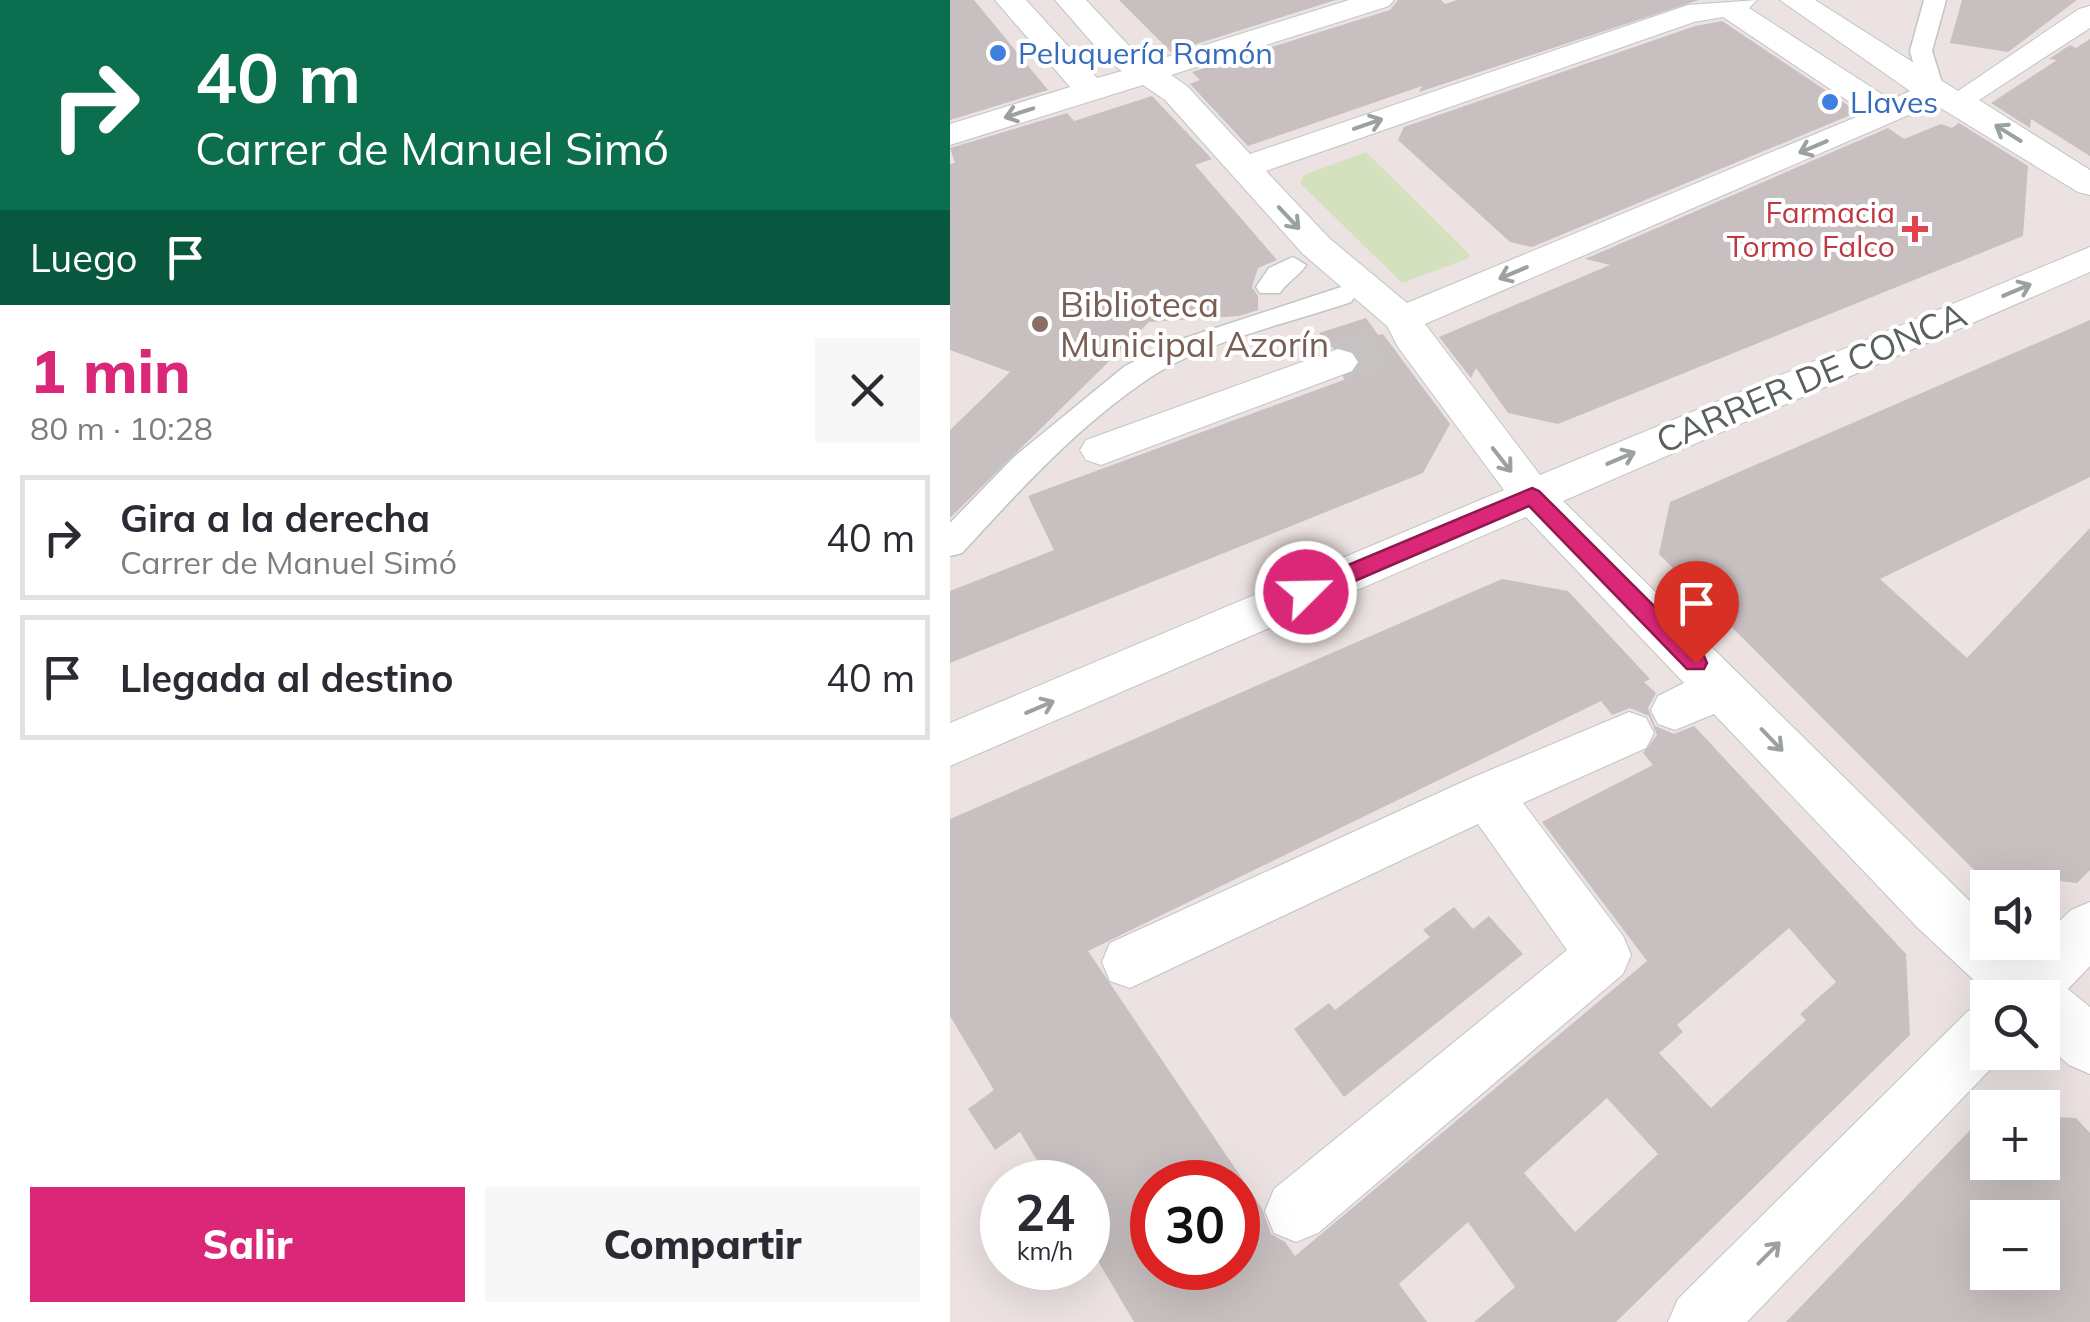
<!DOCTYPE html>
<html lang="es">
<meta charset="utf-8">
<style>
:root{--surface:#fff;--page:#f7f7f7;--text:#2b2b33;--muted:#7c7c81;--line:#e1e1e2;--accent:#db2777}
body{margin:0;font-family:Mulish,sans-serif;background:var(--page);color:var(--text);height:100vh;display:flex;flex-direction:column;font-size:38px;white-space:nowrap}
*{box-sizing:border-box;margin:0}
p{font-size:32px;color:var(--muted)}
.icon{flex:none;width:55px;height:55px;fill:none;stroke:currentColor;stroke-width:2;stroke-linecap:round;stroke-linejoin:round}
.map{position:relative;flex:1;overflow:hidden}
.details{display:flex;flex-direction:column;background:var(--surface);width:950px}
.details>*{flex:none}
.hud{background:#0b6e4f;color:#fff;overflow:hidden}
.fabs{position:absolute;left:1020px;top:870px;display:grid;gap:20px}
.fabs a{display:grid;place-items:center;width:90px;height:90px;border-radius:0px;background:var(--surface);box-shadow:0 10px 40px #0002;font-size:50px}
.speed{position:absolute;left:30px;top:1160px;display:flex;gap:20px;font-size:50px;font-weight:700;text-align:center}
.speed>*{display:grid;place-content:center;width:130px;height:130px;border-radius:50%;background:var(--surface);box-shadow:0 10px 40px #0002;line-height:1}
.speed small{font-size:25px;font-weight:400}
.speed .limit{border:15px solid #d22;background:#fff;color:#111}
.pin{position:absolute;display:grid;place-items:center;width:85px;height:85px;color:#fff;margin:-102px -42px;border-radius:50% 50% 50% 0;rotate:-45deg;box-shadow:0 0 10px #0007}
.pin .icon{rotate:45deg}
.me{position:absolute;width:110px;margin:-55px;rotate:67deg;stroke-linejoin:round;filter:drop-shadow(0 0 8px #0008)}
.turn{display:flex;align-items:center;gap:35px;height:210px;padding:0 30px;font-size:45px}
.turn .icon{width:130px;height:130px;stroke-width:2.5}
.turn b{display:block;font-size:70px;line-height:85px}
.then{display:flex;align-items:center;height:95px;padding:0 30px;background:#0003;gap:20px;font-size:38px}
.round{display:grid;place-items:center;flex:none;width:105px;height:105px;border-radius:0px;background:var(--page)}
.head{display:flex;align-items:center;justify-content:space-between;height:170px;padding:0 30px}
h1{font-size:60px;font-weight:800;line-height:75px;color:var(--accent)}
.cta{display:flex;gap:20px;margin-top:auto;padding:20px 30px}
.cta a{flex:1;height:115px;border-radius:0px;background:var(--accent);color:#fff;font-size:40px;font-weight:800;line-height:115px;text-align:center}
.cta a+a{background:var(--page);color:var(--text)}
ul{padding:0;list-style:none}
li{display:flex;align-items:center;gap:30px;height:125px;margin:0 20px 15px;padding:0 10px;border:5px solid var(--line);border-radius:0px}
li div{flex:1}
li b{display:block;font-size:38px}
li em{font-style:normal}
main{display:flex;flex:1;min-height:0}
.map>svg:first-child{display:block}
.green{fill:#d4e1bf}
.building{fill:#c8c0c0;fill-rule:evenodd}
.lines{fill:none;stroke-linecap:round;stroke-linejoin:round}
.minor-tunnel{stroke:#c6c2c1;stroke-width:44;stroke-dasharray:44 22;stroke-linecap:butt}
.pedestrian-casing{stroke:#bfc6c6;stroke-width:3}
.minor-casing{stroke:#bfc6c6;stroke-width:2}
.pedestrian{fill:#fff;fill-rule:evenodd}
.minor{fill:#fff;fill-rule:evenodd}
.oneway{stroke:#9ba0a0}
.route{fill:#db2777;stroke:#8e194d;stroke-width:2.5}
.shop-dot{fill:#3f7fe0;stroke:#fff;stroke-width:4}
.health-dot{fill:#e0444e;stroke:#fff;stroke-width:4}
.education-dot{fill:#8d6e63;stroke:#fff;stroke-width:4}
.labels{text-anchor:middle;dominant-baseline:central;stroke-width:8;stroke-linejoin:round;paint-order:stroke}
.far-shop-label{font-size:30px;fill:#366cbe;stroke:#fff;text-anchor:start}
.far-health-label{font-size:30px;fill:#be3a42;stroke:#fff;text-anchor:end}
.education-label{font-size:35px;fill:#785e54;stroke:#fff;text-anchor:start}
.street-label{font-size:35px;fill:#596060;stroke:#fff}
</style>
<main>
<section class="details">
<div class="hud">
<div class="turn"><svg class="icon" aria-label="right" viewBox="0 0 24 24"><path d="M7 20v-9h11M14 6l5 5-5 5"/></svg><div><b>40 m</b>Carrer de Manuel Simó</div></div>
<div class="then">Luego<svg class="icon" aria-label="arrive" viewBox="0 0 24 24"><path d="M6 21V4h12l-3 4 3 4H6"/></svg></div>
</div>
<div class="head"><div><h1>1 min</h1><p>80 m · 10:28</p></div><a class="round"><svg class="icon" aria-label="close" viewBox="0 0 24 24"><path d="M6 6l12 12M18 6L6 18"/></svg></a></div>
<ul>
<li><svg class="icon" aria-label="right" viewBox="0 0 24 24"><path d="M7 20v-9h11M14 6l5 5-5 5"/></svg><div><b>Gira a la derecha</b><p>Carrer de Manuel Simó</p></div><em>40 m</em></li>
<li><svg class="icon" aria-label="arrive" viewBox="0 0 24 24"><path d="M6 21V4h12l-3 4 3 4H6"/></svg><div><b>Llegada al destino</b></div><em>40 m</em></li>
</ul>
<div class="cta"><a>Salir</a><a>Compartir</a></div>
</section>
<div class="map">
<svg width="1140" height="1322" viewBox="0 0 1140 1322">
<rect width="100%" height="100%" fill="#ebe2e1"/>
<path class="green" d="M416,152L519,254V258L452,283L350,183L354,175Z"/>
<g class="building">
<path d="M0,0H24L98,90L0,120Z"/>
<path d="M169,0H386L221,52Z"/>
<path d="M448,0H491L495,4L507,0H749L469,92L472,86L298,146L240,84L250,80L242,72L440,10Z"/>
<path d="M1012,0H1127L1058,52L1000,43Z"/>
<path d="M772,21L908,112L582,247L560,242L448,140L454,127L745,26Z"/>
<path d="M1140,39V156L1081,119L1080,128L1041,103L1107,60L1099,59L1120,45L1126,48Z"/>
<path d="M202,96L262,159L245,165L327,260L308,268L302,287L308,296V310L289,316L199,322L0,518V430L60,372L0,350V164L5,163L0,148L117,113L124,121Z"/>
<path d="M1009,123L1078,166L1073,236L608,424L558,413L526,368L521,378L489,337L660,265L635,259L938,128L954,139L991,124L1002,128Z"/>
<path d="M416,318L428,335L433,334L500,424L473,473L0,663V591L104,550L78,496L399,378L411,360L403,349L389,345L379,348L369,333Z"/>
<path d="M1140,320V477L930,579L1017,658L1140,528V870L1127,883L1026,872L709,554L720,502Z"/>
<path d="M552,579L618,591L700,679L694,682L706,693L698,708L705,726L724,734L744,726L747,729L956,954L960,1035L666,1322H524L565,1287L518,1222L449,1284L477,1322H184L138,1244V1182H100L70,1132L45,1150L18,1109L44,1090L0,1016V819ZM651,701L662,715L680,708L699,716L707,735L693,753L703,765L592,822L697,961L345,1256L335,1242L321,1234L312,1208L138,951ZM839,928L886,982L850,1014L856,1020L761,1108L709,1053L733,1032L727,1025ZM657,1098L708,1154L625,1232L574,1173ZM202,1182H288V1268H202Z"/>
<path d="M504,907L523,929L539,916L573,954L394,1097L344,1029L379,1003L385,1010L480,937L473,930Z"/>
<path d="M1102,1117L1126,1118L1140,1133V1322H836L1023,1127L1029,1134L1038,1124V1162H1092V1125ZM1038,1218H1092V1272H1038Z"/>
</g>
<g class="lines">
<path class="minor-tunnel" d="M388,362L439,344"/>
<defs>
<g id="pedestrian">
<path d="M974,0H996L982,51L995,92L983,99L971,92L960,51Z"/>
<path d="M343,257L356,265C349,276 337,282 330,293H310L306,287L319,268Z"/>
<path d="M391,287L401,290L405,296L401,302C337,324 250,342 195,381C126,428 68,492 12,553L0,556V523L64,457L175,366L223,342Z"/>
</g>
<g id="minor">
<path d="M45,0H76L147,78L172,71L159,62L105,0H136L181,48L201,62L399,0H444L439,6L221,75L237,86L300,154L738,5L807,0L799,8L941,100L960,91L830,0H865L1008,91L1129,9L1140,6V28L1029,100L1140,170V195L1128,192L984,104L475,324L590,475L1140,247V272L613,501L1038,919V942H1064L1077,953L1092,942V938L1121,910L1140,902V966L1118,989L1140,1007V1074L1119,1065L1092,1041V998H1043L967,927L764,714L725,730L708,724L701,710L708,696L734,683L576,517L0,766V723L554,490L448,347L437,326L353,254L215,100L193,85L0,145V124L120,87ZM773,17L916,113L457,303L379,238L316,171L744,22Z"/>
<path d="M388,349L402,353L408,362L402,371L151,465L136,460L130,450L136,440Z"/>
<path d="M679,712L696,718L704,733L696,748L573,803L673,936L681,955L673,974L368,1233L346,1242L324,1233L315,1211L324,1189L617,950L528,824L180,988L160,981L152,962L160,943L519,779Z"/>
<path d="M1038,1003V1052H1057L797,1322H718L728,1299L1018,1011Z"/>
</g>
</defs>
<use href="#pedestrian" class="pedestrian-casing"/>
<use href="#minor" class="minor-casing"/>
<use href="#pedestrian" class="pedestrian"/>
<use href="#minor" class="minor"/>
</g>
<defs><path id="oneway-shaft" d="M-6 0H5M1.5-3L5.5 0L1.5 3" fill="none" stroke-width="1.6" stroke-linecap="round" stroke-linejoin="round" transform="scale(2.5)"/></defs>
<g class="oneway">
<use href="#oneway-shaft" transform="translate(69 113) rotate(162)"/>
<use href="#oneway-shaft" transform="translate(418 124) rotate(-19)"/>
<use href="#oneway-shaft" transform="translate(1058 133) rotate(-148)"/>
<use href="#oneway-shaft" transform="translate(863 147) rotate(157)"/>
<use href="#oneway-shaft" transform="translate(339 218) rotate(47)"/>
<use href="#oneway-shaft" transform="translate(563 273) rotate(157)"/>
<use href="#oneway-shaft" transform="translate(1067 290) rotate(-23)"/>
<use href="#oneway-shaft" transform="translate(671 458) rotate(-23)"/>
<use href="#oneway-shaft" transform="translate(552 460) rotate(52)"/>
<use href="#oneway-shaft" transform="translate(90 707) rotate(-23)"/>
<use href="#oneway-shaft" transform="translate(822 740) rotate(46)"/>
<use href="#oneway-shaft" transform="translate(819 1253) rotate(-45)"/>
</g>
<path class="route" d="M582,488L589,491L754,656L757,663L754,669H737L579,506L363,599H348L345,592L348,586Z"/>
<g class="shop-dot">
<circle cx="48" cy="53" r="10"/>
<circle cx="880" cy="102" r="10"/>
</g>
<path class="health-dot" d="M960 214h10v10h10v10h-10v10h-10v-10h-10v-10h10z"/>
<circle class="education-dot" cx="90" cy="324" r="10"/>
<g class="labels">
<g class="far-shop-label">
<text x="68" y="53">Peluquería Ramón</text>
<text x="900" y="102">Llaves</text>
</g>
<g class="far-health-label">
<text x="945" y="212">Farmacia<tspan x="945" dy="34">Tormo Falco</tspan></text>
</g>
<g class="education-label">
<text x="110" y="304">Biblioteca<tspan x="110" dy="40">Municipal Azorín</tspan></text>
</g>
<g class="street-label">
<text transform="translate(861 377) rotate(-23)">CARRER DE CONCA</text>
</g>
</g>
</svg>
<div class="fabs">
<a><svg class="icon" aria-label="sound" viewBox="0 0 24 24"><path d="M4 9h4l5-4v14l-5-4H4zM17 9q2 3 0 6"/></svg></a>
<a><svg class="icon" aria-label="search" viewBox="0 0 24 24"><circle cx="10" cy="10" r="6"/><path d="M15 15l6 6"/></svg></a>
<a>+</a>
<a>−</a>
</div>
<div class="speed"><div>24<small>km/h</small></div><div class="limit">30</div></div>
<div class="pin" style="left:746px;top:663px;background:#d93025"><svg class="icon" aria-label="arrive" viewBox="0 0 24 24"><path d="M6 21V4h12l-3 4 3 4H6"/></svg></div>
<svg class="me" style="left:356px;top:592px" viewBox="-20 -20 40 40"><circle r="17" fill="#db2777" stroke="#fff" stroke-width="3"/><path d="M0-11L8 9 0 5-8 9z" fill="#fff"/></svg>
</div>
</main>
